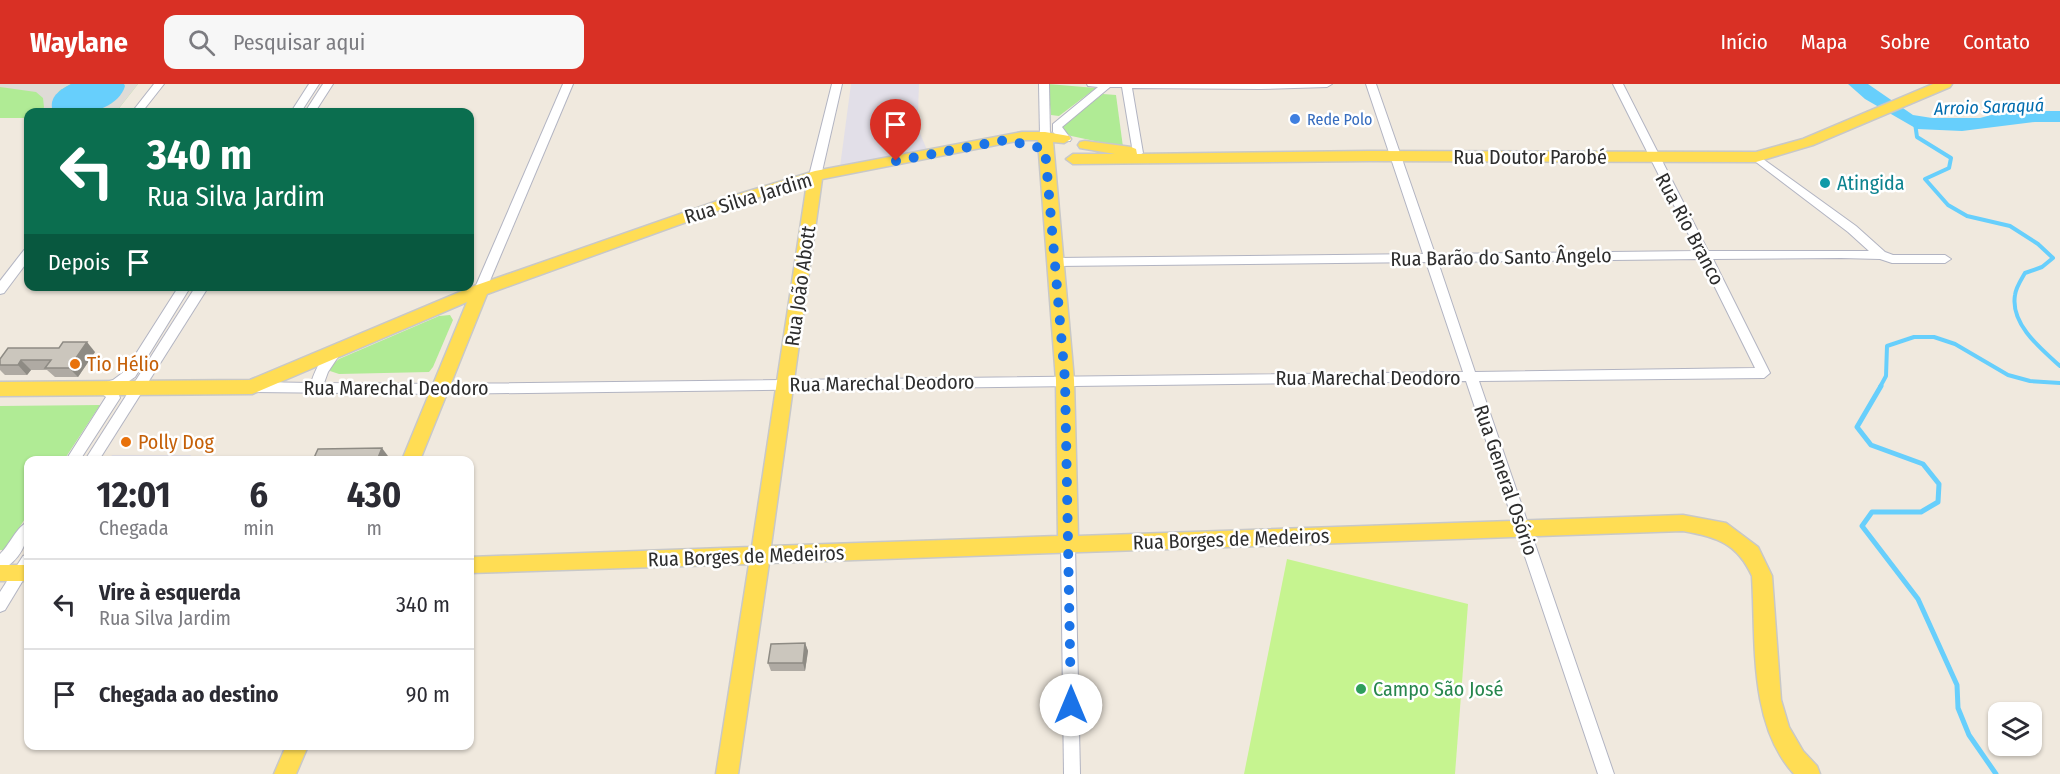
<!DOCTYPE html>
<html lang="pt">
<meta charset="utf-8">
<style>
:root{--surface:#fff;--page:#f7f7f7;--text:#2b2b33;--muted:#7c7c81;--line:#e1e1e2;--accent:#d93025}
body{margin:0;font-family:"Fira Sans Condensed",sans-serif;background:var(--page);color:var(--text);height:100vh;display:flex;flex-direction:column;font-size:22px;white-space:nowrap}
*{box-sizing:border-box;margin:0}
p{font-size:20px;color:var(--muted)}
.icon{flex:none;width:33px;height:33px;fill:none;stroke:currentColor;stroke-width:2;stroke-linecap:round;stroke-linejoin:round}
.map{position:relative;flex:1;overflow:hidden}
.sheet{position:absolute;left:24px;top:372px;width:450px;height:294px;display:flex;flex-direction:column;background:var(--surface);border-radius:12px;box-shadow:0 2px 4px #0004}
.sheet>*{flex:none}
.top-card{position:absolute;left:24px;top:24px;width:450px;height:183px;border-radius:12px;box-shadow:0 2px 4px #0004;background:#0b6e4f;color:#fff;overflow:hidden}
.buttons{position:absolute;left:1988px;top:618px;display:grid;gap:12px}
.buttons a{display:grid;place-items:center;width:54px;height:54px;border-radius:12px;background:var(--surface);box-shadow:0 2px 4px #0004;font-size:30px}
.pin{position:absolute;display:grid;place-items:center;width:51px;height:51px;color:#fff;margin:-62px -26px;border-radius:50% 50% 50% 0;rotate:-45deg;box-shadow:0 0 6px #0007}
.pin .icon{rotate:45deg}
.me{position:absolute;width:66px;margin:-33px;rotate:0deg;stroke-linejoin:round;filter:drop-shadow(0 0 4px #0008)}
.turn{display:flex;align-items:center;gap:21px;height:126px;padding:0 24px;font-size:27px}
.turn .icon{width:78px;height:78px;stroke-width:2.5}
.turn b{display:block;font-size:42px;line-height:51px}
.then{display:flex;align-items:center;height:57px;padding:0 24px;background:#0003;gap:12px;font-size:22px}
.eta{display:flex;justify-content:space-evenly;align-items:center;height:102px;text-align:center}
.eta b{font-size:36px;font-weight:700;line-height:42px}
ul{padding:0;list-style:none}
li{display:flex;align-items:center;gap:18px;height:90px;padding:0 24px;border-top:2px solid var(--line)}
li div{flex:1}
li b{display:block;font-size:22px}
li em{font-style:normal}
header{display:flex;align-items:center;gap:36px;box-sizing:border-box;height:84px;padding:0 30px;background:var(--accent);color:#fff}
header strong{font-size:28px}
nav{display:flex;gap:33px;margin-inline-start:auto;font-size:21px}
.search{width:420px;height:54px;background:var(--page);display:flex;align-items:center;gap:15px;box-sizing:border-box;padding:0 21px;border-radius:12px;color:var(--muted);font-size:22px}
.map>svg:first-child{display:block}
.industrial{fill:#e2dfe8}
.green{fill:#b0eb95}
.pitch{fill:#c6f490}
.plaza{fill:#dfdbd6}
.water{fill:#67cffc}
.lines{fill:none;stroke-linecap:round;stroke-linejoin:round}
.stream-far1{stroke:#67cffc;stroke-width:4}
.stream{stroke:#67cffc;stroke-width:5}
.minor-casing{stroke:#b2b4c2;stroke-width:2}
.major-casing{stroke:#c8c8c8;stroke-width:3}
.minor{fill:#fff;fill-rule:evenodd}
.major{fill:#ffdd54;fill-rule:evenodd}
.wall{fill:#afaaa3}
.shaded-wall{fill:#8e8b84}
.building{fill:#cbc6bd;stroke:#8e8b84;stroke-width:1.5}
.route{stroke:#1a73e8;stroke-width:10;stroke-dasharray:0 18}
.shop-dot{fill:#3f7fe0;stroke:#fff;stroke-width:2}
.culture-dot{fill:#0f9aa8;stroke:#fff;stroke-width:2}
.food-dot{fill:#e8710a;stroke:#fff;stroke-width:2}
.leisure-dot{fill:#2e9e5b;stroke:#fff;stroke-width:2}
.labels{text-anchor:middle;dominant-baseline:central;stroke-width:5;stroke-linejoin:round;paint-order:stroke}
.far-shop-label{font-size:16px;fill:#366cbe;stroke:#fff;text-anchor:start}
.far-water-label{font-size:18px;font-style:italic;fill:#006cae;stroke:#fff}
.street-label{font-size:20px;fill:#2d2d2d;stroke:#fff}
.culture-label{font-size:20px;fill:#0d838f;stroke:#fff;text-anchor:start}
.food-label{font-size:20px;fill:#c56008;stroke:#fff;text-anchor:start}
.leisure-label{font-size:20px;fill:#27864d;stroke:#fff;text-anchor:start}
</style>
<header>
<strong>Waylane</strong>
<div class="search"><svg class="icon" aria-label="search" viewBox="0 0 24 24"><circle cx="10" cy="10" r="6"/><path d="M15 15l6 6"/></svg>Pesquisar aqui</div>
<nav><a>Início</a><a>Mapa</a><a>Sobre</a><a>Contato</a></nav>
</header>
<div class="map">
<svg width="2060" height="690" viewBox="0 0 2060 690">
<rect width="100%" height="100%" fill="#f0e9de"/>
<g class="industrial">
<path d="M851,0H919L918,28L912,30L927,66L840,83Z"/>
<path d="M112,371H191L188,376H109Z"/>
</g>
<g class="green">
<path d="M0,0H138L116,28H28V34H0Z"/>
<path d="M1048,0L1096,4L1059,32L1051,31Z"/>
<path d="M1103,10L1116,11L1123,63L1062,50L1061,42Z"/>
<path d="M450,231L453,236L433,283L429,288L339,290L330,287L331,282L339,275L439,232Z"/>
<path d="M100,321L64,376H28V430L5,466H0V322Z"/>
</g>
<path class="pitch" d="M1287,475L1468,520L1455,690H1244Z"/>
<g class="plaza">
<path d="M0,0H71L59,7L54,27L58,28H42L44,23L43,14L36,8L0,3Z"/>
<path d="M124,0H138L116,28H89L112,19Z"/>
</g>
<g class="water">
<path d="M71,0H124L125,2C118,27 75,35 54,27L52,24C50,12 61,5 71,0Z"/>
<path d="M1848,0H1868L1913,31L1932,34H1980L2006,27H2060V38H2035L1962,47L1917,45L1865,15Z"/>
</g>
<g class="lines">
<g class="stream-far1">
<path d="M1915,39L1917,53L1951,74L1949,84L1925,95L1948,121L1967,132L2010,142L2038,160L2053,174L2042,183L2025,189C2021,196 2016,203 2015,211C2010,240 2041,265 2060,282"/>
<path d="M1880,303L1886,292L1887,262L1914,253H1934L1955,260L2008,291L2030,297L2060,299"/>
</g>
<path class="stream" d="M1881,302L1857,343L1871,361L1923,380L1939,400L1938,418L1921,428H1872L1862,442L1918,515L1957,601L1958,624L1969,651L1996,690"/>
<defs>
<g id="minor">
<path d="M154,0H164L142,28H132Z"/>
<path d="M309,0H319L301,28H291Z"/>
<path d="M323,0H333L315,28H305Z"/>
<path d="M563,0H573L486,206L484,209H476L474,206Z"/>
<path d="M832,0H842L821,92L815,96L809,92Z"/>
<path d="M1039,0H1049L1050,52L1045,55L1040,52Z"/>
<path d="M1087,0H1332L1327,3L1260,5L1132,4L1143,69L1138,72L1133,69L1122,3H1110L1062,43L1071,55L1070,57H1062L1053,48V40L1098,3L1088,2Z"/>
<path d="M1366,0H1376L1435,170L1697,167L1613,0H1623L1708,167H1869L1848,148L1752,75V71L1756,70L1856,142L1885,168L1893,171H1945L1951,175L1945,179H1892L1880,175L1841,174L1713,175L1770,289L1764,294L1479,297L1614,690H1598L1466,297L440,310L252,308L245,303L252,298L311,299C315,287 322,270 334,265L340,270L328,288L324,299L440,300L1463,288L1426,178L1056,182L1050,178L1056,174L1423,170ZM1701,175L1755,284L1475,288L1438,178Z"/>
<path d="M28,165V177L4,209L0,210V197L24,166Z"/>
<path d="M179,202H191L135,293L117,305L120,314L80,376H66L106,313L95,304L97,301L113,296L125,287Z"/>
<path d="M196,202H209L99,376H85Z"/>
<path d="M28,438C30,456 19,479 0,486V470C9,462 17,442 28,438Z"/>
<path d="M1068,455L1073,457L1075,461L1080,690H1064L1061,461L1063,457Z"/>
<path d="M28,470V488L5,526L0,528V508L23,472Z"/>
</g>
<g id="major">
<path d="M1933,0H1952L1950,3L1813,61L1756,78L1369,77L1073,80L1066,75L1073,70H1115L1080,64L1078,61L1080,58L1085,57L1131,63L1136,65L1137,70L1369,67L1756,68L1803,55Z"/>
<path d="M1022,48H1045L1069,52L1071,55L1064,59L1053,58L1074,296L1078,452L1683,431L1726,439L1758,463L1772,492L1781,616L1789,643L1803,667L1817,682L1820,690H1794C1748,640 1756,555 1752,492C1737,459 1717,453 1683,447L769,479L738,690H716L749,480L470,489V473L752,463L807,99L739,119L487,210L420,376H402L467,218L252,310L0,312V298L250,296L474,202L729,113L815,87ZM1022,56H1038L1056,296L1058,452L771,462L822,95Z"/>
<rect x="0" y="481" width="28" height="16"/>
<path d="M286,662H308L296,690H274Z"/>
</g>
</defs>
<use href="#minor" class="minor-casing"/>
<use href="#major" class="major-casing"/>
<use href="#minor" class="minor"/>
<use href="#major" class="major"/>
</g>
<g class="wall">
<path d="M95,268L78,293H55L47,286H31L27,291H5L0,286V275Z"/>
<path d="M805,559L808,567L805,587H771L768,579Z"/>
</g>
<g class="shaded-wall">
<path d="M87,258L95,268L78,293L69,284Z"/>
<path d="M21,276L31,286L27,291L18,281Z"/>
<path d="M382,364L391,376H377Z"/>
<path d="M805,559L808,567L805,587L803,579Z"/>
</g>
<g class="building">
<path d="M63,258H87L69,284H45L51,276H21L18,281H0V275L8,264H59Z"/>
<path d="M382,364L377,376H313L318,365Z"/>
<path d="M805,559L803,579H768L771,560Z"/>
</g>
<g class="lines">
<path class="route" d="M896,77L1006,56L1045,65L1065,296L1071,621"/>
</g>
<circle class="shop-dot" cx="1295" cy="35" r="6"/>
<circle class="culture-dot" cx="1825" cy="99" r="6"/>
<g class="food-dot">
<circle cx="75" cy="280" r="6"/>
<circle cx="126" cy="358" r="6"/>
</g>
<circle class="leisure-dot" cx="1361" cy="605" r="6"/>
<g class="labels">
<g class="far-shop-label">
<text x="1307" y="35">Rede Polo</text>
</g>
<g class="far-water-label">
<text transform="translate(1989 23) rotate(-2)">Arroio Saraquá</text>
</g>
<g class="street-label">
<text x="1530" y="73">Rua Doutor Parobé</text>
<text transform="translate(748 114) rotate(-17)">Rua Silva Jardim</text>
<text transform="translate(1690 145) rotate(62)">Rua Rio Branco</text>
<text transform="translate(1501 173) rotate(-1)">Rua Barão do Santo Ângelo</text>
<text transform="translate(800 202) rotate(-82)">Rua João Abott</text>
<text x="1368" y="294">Rua Marechal Deodoro</text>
<text transform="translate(882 299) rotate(-1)">Rua Marechal Deodoro</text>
<text x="396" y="304">Rua Marechal Deodoro</text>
<text transform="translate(1506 396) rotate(71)">Rua General Osório</text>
<text transform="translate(1231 455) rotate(-2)">Rua Borges de Medeiros</text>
<text transform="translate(746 472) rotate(-2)">Rua Borges de Medeiros</text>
</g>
<g class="culture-label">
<text x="1837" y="99">Atingida</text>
</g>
<g class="food-label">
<text x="87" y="280">Tio Hélio</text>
<text x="138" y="358">Polly Dog</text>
</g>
<g class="leisure-label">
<text x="1373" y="605">Campo São José</text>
</g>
</g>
</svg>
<div class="buttons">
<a><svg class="icon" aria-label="layers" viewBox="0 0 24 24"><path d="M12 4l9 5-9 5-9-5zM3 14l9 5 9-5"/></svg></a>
</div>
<div class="pin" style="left:896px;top:77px;background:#d93025"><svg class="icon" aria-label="arrive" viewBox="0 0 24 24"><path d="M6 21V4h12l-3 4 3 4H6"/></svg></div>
<svg class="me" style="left:1071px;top:621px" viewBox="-20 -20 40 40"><circle r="19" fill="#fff"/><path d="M0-13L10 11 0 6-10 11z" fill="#1a73e8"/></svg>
<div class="top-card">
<div class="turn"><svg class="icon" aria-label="left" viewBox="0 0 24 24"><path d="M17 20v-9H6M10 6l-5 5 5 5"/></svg><div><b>340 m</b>Rua Silva Jardim</div></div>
<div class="then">Depois<svg class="icon" aria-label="arrive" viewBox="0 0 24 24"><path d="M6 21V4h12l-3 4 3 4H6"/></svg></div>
</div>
<section class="sheet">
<div class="eta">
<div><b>12:01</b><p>Chegada</p></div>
<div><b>6</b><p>min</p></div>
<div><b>430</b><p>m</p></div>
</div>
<ul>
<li><svg class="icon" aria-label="left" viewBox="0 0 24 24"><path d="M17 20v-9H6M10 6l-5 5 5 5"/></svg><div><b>Vire à esquerda</b><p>Rua Silva Jardim</p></div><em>340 m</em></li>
<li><svg class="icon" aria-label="arrive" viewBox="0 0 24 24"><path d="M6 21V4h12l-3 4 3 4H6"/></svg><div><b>Chegada ao destino</b></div><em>90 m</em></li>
</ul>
</section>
</div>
